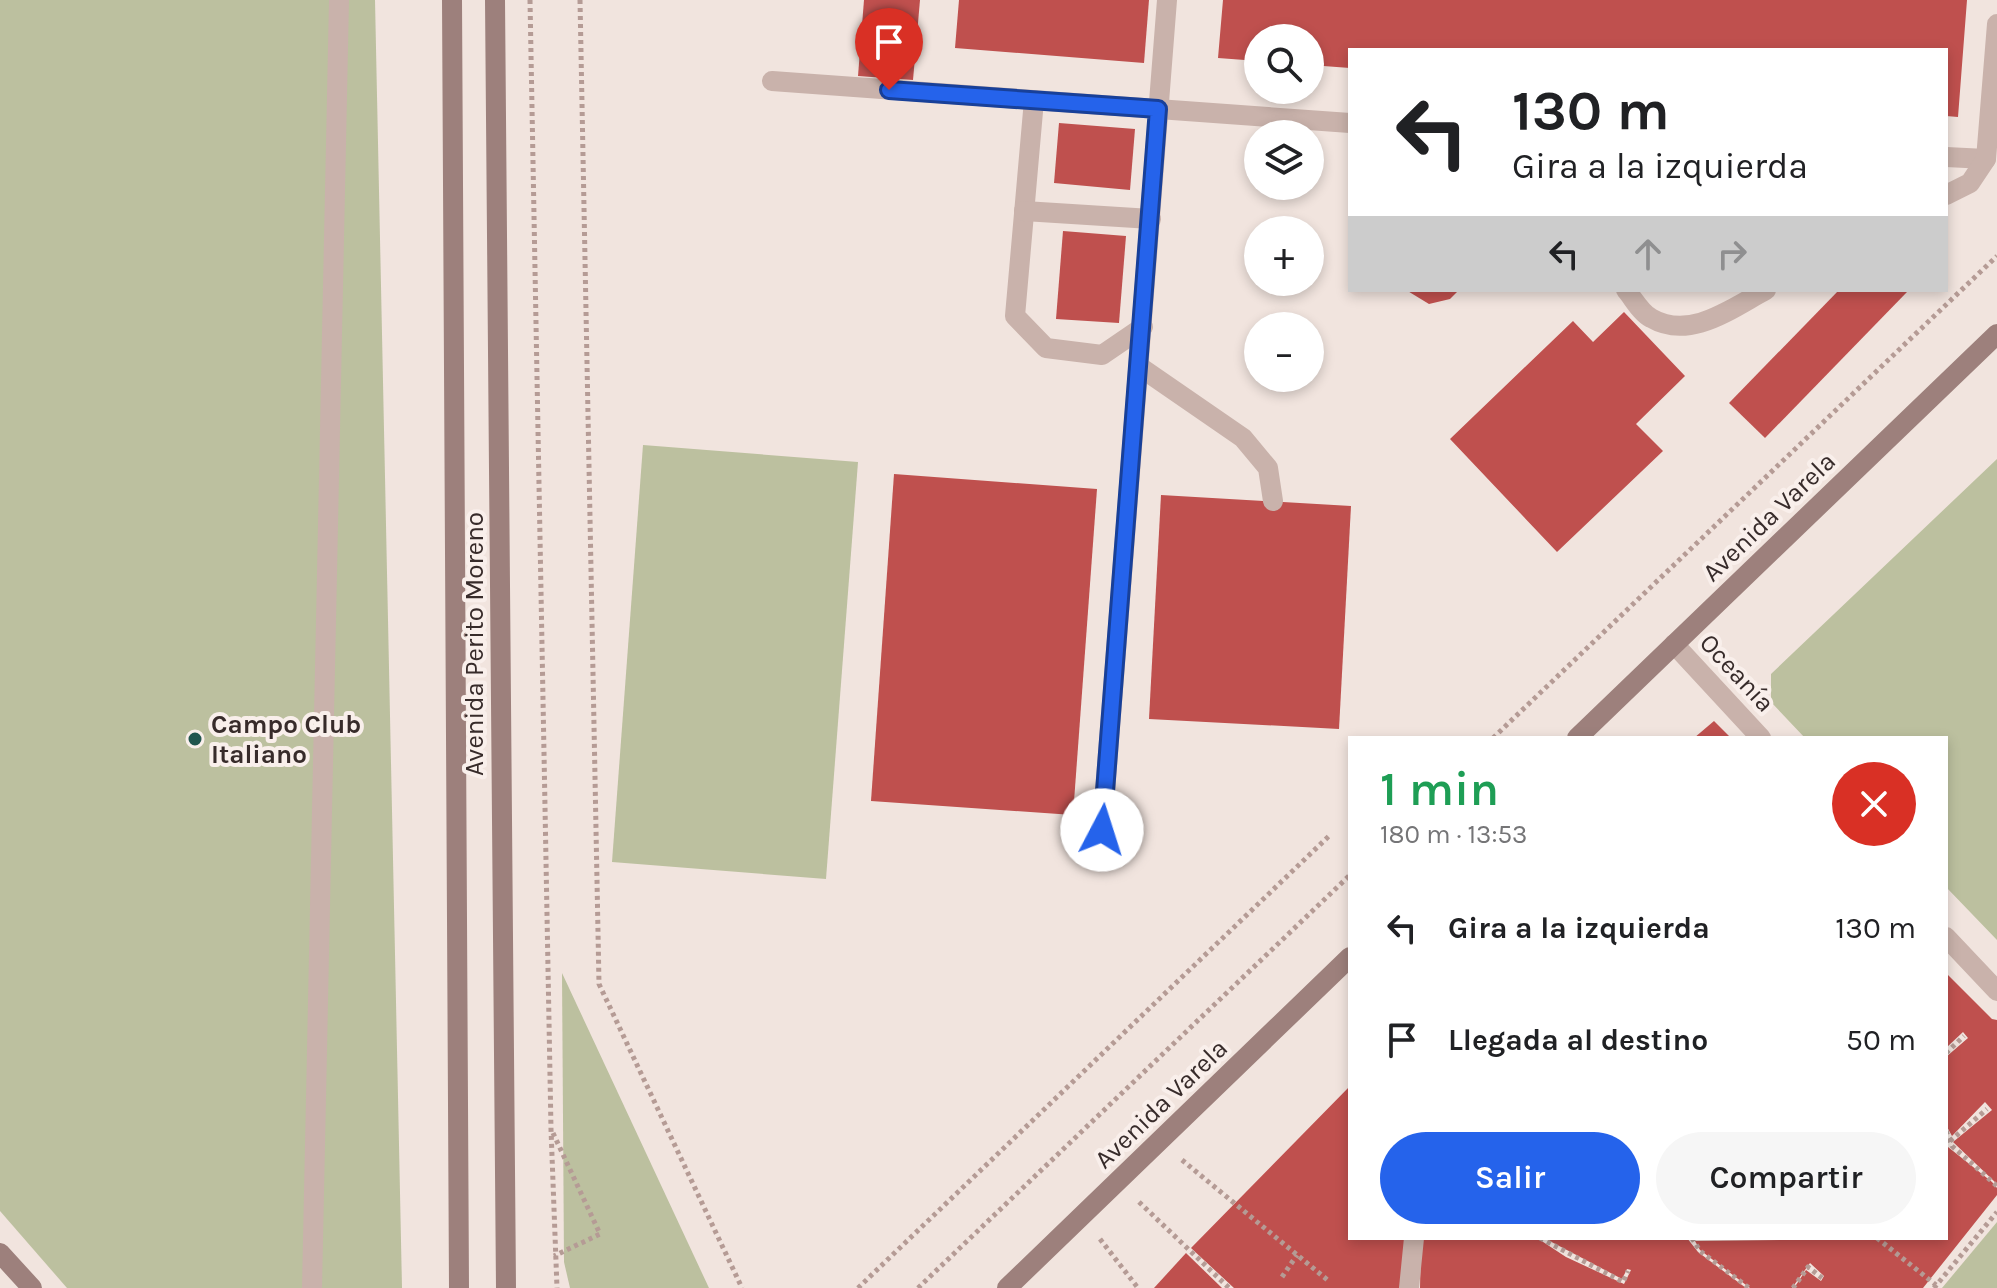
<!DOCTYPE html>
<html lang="es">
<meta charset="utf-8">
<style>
:root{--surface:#fff;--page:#f6f6f6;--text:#202124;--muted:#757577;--accent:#2563eb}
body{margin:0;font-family:Karla,sans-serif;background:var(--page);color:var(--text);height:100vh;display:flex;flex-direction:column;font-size:30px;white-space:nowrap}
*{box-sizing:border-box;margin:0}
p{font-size:26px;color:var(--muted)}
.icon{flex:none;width:44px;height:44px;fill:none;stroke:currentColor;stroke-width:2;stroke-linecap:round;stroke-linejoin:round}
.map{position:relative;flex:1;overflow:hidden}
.side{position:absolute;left:1348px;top:736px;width:600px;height:504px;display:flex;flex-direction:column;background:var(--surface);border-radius:0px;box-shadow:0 4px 12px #0003}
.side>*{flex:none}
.hud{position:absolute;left:1348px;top:48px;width:600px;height:244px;border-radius:0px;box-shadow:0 4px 12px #0003;background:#fff;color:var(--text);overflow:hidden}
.tools{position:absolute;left:1244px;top:24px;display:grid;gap:16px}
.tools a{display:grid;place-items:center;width:80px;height:80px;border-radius:50%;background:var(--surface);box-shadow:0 4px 12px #0003;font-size:40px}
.pin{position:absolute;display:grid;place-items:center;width:68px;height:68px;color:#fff;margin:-82px -34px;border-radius:50% 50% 50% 0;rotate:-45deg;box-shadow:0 0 8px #0007}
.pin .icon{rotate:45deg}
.me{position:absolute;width:88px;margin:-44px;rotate:5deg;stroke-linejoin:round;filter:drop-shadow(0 0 6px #0008)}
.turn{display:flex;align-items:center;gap:28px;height:168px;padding:0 32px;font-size:36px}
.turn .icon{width:104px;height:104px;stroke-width:2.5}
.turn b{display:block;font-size:56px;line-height:68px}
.lanes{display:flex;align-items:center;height:76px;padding:0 32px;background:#0003;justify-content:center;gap:40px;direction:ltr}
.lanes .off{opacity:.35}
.round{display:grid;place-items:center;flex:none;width:84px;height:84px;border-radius:42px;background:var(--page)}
.summary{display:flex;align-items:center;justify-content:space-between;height:136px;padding:0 32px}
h1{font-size:48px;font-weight:600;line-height:60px;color:#1e9e55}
.cta{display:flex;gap:16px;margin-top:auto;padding:16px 32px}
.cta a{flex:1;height:92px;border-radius:48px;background:var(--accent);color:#fff;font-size:32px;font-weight:600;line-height:92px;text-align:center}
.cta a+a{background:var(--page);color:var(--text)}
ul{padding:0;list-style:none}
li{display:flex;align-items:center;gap:24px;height:112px;padding:0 32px}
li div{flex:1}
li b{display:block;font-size:30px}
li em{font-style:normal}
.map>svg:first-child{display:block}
.green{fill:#bcc09f}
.building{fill:#bf504e}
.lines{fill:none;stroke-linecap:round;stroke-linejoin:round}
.path{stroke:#b59b95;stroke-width:5;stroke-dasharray:4 4;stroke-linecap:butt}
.lane{stroke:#c9b2ab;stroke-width:20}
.street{stroke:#c9b2ab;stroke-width:20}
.secondary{stroke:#9d807c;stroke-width:20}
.route-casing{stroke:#184099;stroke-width:20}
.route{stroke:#2563eb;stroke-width:14}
.poi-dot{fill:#21564e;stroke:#f9efeb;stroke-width:3}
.labels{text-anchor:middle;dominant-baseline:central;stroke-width:8;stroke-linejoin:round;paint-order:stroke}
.street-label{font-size:26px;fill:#372b2a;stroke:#f9efeb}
.poi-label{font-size:26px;font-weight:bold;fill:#372b2a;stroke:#f9efeb;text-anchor:start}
</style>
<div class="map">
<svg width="1997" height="1288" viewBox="0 0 1997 1288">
<rect width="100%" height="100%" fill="#f1e4de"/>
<g class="green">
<path d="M0,0H375L402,1288H67L0,1211Z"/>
<path d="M643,445L858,462L826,879L612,862Z"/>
<path d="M1997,459V940L1946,887V738H1805L1771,702V674Z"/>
<path d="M562,973L709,1288H570L564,1262Z"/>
<path d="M1997,1222V1288H1942Z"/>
</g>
<g class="building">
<path d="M864,0H920L913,80L858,76Z"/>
<path d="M959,0H1149L1144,63L955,48Z"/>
<path d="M1223,0H1967L1958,117L1946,116V50H1350V68L1310,65V38H1258V61L1218,58Z"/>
<path d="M1059,123L1135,129L1130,190L1054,183Z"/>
<path d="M1063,231L1126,236L1119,323L1056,319Z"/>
<path d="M1406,290H1459L1450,299L1429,304Z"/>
<path d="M1839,290L1907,292L1765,438L1729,403Z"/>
<path d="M1624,312L1685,376L1636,424L1663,451L1557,552L1450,439L1573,321L1593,342Z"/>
<path d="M894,474L1097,489L1073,815L871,801Z"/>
<path d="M1161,495L1351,506L1339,729L1149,719Z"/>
<path d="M1714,721L1731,738H1694Z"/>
<path d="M1946,973L1992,1019L1997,1020V1184L1953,1142L1992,1110L1985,1102L1952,1136L1946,1125V1057L1968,1038L1963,1032L1946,1048Z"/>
<path d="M1350,1086V1238H1407L1401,1288H1234L1191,1248Z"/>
<path d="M1946,1137L1948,1147L1992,1182L1997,1188V1195L1923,1288H1794L1806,1270L1821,1281L1824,1276L1810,1263L1792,1288H1750L1700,1250L1695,1241L1946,1238Z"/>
<path d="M1421,1238H1537L1566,1257L1624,1284L1631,1270L1627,1269L1622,1279L1544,1238H1687L1698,1252L1746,1288H1420Z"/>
<path d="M1186,1253L1222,1288H1154Z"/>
</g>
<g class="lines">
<g class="path">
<path d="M530,0L551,1129L557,1288"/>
<path d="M580,0L599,984L742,1288"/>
<path d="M1493,738L1997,256"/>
<path d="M1946,1053L1964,1036"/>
<path d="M1946,1131L1952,1146L1997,1186"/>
<path d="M553,1133L600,1234L554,1256"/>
<path d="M1950,1141L1987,1109"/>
<path d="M1182,1160L1330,1282"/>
<path d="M1139,1202L1229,1288"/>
<path d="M1540,1238L1623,1282L1628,1271"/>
<path d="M1692,1238L1700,1251L1749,1288"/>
<path d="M1877,1238L1936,1285"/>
<path d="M1100,1239L1138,1288"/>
<path d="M1282,1277L1297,1255"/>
<path d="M858,1288L1329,836"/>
<path d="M918,1288L1350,875"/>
<path d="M1793,1288L1808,1267L1822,1278"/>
<path d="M1934,1288L1997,1212"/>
</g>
<g class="lane">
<path d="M772,81L1350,123"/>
<path d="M1034,100L1015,316L1046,348L1102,355L1143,327"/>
<path d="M1946,157L1986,159"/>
<path d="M1946,195L1970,183L1986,159L1997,24"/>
<path d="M1024,211L1151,219"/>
<path d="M1626,290C1633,298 1641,313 1651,318C1690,341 1732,308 1766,290"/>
<path d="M1140,367L1243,438L1268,468L1273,501"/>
<path d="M1102,830L1167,0"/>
<path d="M312,1288L339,0"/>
<path d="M1409,1288L1414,1238"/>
</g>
<g class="street">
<path d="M1674,644L1761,738"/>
<path d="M1946,937L1997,991"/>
</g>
<g class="secondary">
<path d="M452,0L459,1288"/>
<path d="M495,0L506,1288"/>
<path d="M1577,738L1997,334"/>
<path d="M0,1253L32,1288"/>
<path d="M1007,1288L1350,957"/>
</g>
</g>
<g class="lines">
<defs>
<path id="route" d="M889,90L1158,109L1102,830"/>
</defs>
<use href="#route" class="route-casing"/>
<use href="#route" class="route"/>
</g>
<circle class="poi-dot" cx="195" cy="739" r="8"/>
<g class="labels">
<g class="street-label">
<text transform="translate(1769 517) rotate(-44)">Avenida Varela</text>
<text transform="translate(474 644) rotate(-90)">Avenida Perito Moreno</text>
<text transform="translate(1737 673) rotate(47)">Oceanía</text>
<text transform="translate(1161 1104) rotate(-44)">Avenida Varela</text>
</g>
<g class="poi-label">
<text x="211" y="724">Campo Club<tspan x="211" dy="30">Italiano</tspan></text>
</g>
</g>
</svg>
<div class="tools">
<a><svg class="icon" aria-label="search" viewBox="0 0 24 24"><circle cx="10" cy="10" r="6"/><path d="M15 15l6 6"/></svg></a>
<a><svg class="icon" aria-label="layers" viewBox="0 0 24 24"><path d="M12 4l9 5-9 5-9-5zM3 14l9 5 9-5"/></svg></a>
<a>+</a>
<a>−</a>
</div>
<div class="pin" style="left:889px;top:90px;background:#d93025"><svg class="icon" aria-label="arrive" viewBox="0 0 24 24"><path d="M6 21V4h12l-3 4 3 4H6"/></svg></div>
<svg class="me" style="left:1102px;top:830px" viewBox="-20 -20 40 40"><circle r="19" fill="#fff"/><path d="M0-13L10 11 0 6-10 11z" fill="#2563eb"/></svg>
<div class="hud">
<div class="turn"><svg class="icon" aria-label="left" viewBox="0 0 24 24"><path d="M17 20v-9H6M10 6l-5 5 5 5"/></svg><div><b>130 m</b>Gira a la izquierda</div></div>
<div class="lanes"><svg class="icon" aria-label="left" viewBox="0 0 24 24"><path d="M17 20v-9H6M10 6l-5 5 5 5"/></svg><svg class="icon off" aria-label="ahead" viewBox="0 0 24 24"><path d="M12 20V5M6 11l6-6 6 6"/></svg><svg class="icon off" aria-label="right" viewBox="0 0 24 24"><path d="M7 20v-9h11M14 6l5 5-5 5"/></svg></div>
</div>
<section class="side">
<div class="summary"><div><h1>1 min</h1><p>180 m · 13:53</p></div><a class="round" style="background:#d93025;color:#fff"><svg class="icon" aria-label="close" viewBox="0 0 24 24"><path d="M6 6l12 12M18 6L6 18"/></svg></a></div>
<ul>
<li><svg class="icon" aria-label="left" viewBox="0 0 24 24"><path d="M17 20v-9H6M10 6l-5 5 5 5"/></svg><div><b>Gira a la izquierda</b></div><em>130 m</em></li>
<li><svg class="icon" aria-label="arrive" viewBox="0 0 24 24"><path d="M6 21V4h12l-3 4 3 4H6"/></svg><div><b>Llegada al destino</b></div><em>50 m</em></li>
</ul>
<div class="cta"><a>Salir</a><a>Compartir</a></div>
</section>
</div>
